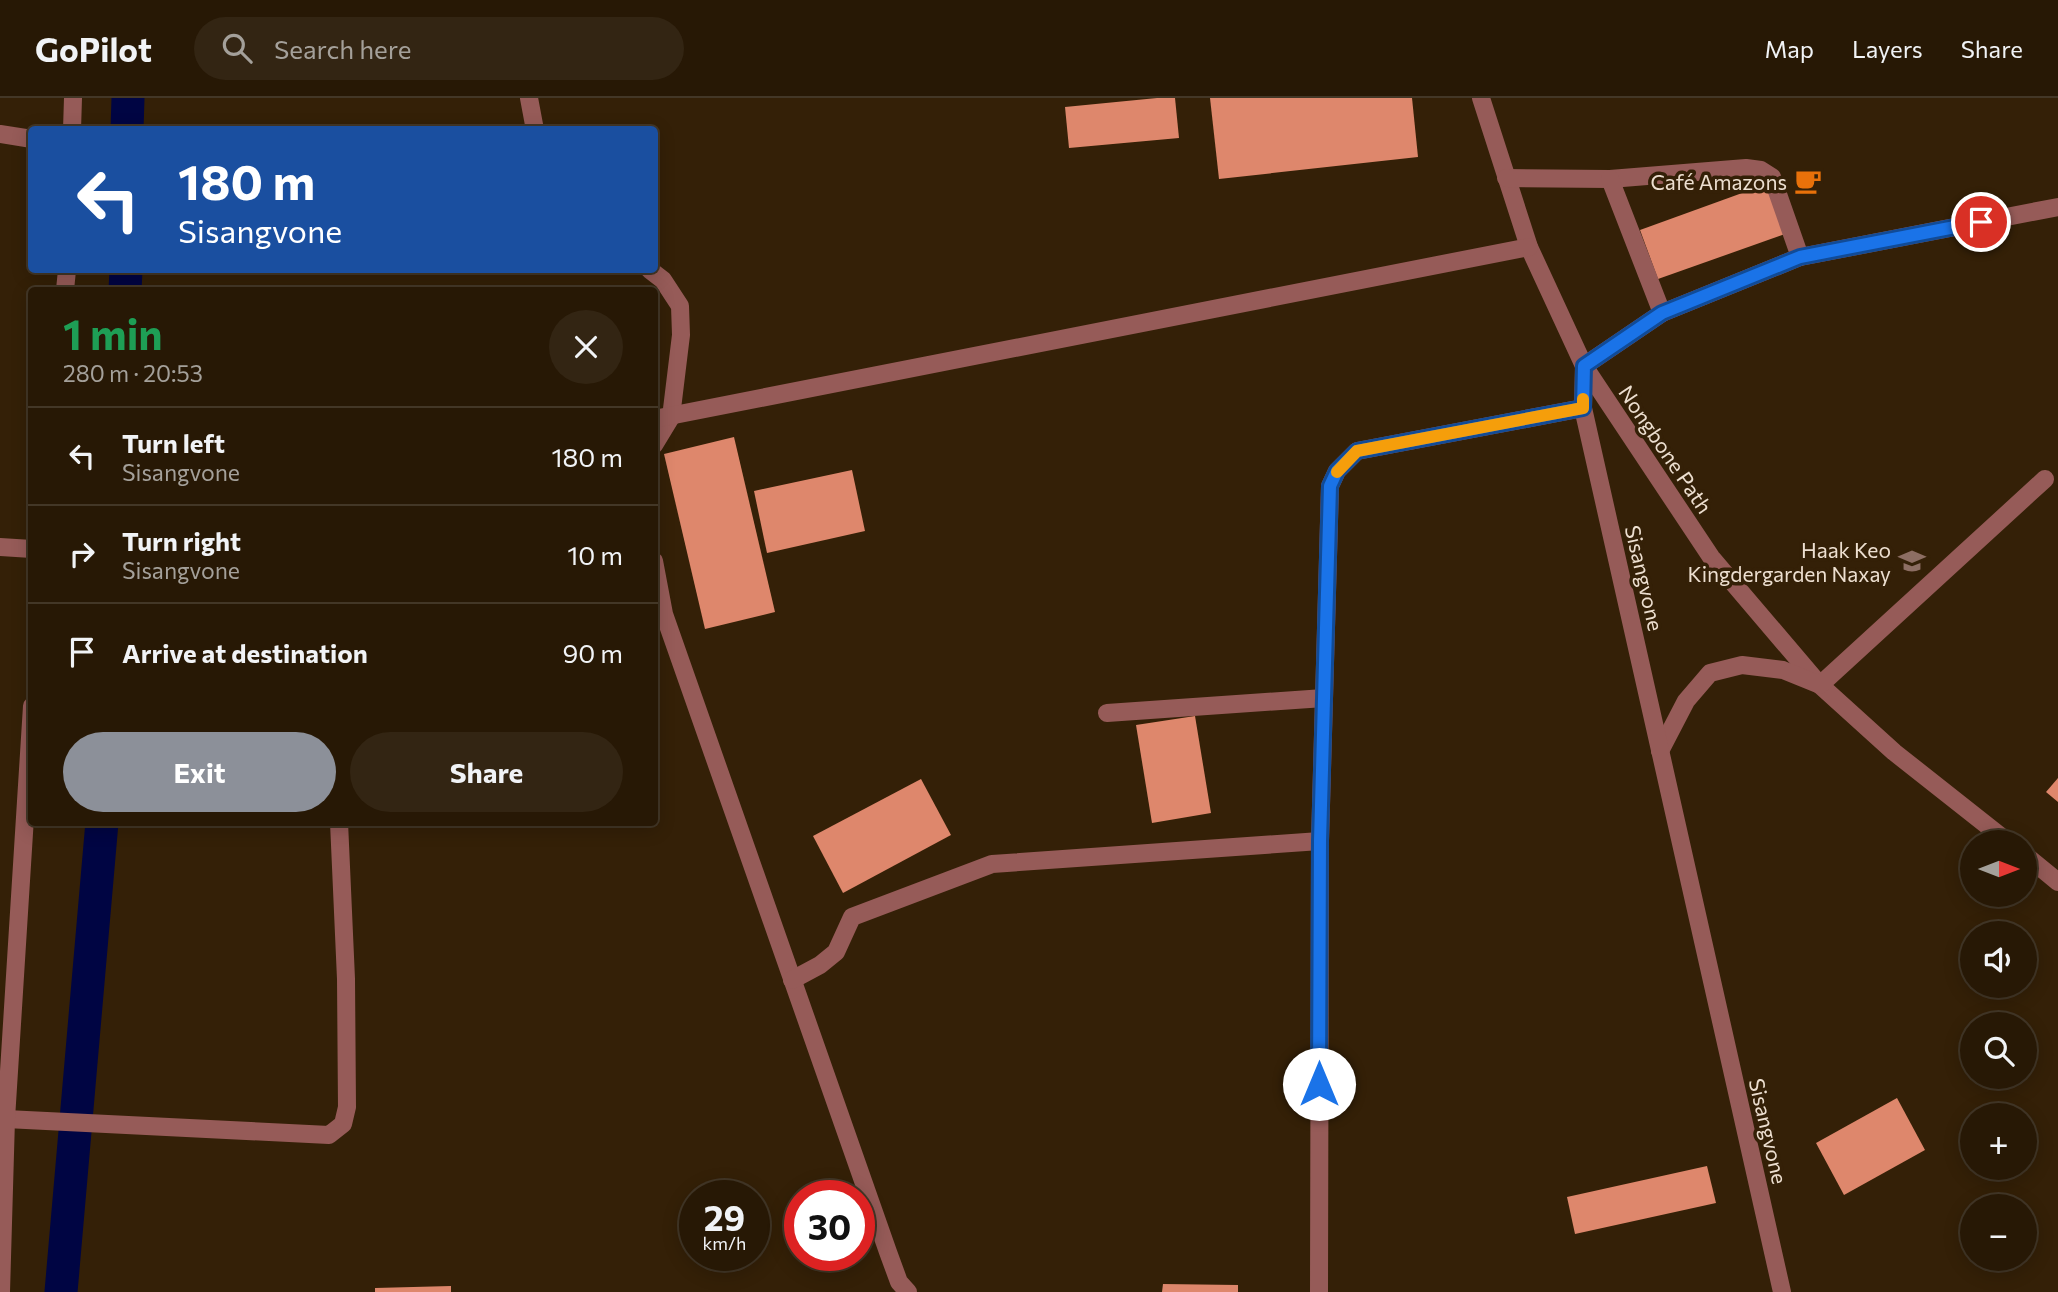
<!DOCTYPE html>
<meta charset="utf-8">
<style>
:root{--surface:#271805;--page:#332513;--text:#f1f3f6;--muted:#a4a09a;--line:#433727;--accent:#8c9099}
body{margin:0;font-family:Commissioner,sans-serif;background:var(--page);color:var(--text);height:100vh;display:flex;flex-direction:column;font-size:26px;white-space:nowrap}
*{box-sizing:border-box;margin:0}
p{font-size:23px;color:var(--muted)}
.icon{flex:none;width:38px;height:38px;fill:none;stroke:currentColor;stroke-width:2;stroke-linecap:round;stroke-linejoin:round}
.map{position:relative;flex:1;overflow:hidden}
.details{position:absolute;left:28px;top:189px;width:630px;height:539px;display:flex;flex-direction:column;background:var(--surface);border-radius:7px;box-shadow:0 4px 18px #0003,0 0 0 2px var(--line)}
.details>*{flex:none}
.hud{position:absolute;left:28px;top:28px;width:630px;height:147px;border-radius:7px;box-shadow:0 4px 18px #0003,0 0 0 2px var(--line);background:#1a4fa0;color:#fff;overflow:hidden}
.needle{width:46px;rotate:90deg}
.buttons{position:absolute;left:1960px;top:732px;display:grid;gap:14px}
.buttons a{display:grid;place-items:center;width:77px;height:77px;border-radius:50%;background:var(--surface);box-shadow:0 4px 18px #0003,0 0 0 2px var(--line);font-size:35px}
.speed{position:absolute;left:679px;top:1082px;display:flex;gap:14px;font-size:35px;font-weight:700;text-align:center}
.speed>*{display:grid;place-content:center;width:91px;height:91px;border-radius:50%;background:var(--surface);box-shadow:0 4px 18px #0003,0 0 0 2px var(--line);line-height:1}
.speed small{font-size:18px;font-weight:400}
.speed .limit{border:10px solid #d22;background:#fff;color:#111}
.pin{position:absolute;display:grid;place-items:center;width:60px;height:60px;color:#fff;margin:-30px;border:4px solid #fff;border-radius:50%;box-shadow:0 2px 7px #0007}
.me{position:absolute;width:77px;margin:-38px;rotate:0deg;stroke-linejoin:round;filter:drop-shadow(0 0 5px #0008)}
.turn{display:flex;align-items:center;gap:24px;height:147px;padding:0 35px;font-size:32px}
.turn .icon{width:91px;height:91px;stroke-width:2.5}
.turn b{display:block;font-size:49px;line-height:60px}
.round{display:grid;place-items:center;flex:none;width:74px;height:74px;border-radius:37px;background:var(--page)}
.overview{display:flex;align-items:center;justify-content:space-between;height:119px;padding:0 35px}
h1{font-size:42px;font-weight:700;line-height:52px;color:#1e9e55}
.cta{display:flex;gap:14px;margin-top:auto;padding:14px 35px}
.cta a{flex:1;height:80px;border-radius:42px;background:var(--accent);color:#fff;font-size:28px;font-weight:700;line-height:80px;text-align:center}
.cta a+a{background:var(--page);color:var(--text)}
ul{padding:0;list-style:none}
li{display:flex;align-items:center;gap:21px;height:98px;padding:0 35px;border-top:2px solid var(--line)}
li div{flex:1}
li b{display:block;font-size:26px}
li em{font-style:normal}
header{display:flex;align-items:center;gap:42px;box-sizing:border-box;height:98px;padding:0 35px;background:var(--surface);border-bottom:2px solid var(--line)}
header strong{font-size:33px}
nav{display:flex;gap:38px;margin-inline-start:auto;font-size:24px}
.search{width:490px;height:63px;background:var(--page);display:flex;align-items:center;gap:18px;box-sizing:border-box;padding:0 24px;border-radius:38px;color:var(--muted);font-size:26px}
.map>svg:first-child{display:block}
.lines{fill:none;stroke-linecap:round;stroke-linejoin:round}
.canal{stroke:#000543;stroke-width:33}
.building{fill:#de876c}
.minor{stroke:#965b58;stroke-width:18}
.route-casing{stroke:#114b97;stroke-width:18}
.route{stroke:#1a73e8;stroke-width:12}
.slow{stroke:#f59e0b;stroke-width:12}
.labels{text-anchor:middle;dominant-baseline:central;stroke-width:7;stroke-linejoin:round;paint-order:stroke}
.poi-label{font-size:21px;fill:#eddfd0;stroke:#342007;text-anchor:end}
.street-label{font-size:21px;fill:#eddfd0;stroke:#342007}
</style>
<header>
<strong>GoPilot</strong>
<div class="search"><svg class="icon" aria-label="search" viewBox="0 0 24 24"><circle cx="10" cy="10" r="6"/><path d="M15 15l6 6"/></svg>Search here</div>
<nav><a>Map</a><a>Layers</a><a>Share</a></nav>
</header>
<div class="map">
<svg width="2058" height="1194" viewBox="0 0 2058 1194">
<rect width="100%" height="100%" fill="#342007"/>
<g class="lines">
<g class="canal">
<path d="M127,32L128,0"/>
<path d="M125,192L126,172"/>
<path d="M61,1194L102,724"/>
</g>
</g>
<g class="building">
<path d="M1157,0H1175L1179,40L1069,50L1065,9Z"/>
<path d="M1210,0H1412L1418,59L1219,81Z"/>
<path d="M1767,86L1785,136L1658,181L1640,132Z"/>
<path d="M734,339L775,514L705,531L664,356Z"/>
<path d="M852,372L865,433L767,455L754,393Z"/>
<path d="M1195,618L1211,715L1152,725L1136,627Z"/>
<path d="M2058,680V704L2046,694Z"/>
<path d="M921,681L951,737L843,795L813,738Z"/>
<path d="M1897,1000L1925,1052L1844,1097L1816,1045Z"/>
<path d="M1707,1068L1716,1105L1575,1136L1567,1099Z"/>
<path d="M1163,1186L1238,1187V1194H1162Z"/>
<path d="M451,1188V1194H375V1190Z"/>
</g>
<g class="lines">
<g class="minor">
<path d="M529,0L535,32"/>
<path d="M1481,0L1529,149L1584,268L1711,459L1820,587L1894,654L2008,744"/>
<path d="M72,32L73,0"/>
<path d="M0,36L32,41"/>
<path d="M1506,80L1610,81L1746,70L1761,72L1772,79L1800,159"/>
<path d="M1610,81L1662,215"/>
<path d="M650,172L663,182L680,208L681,237L671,319L654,347"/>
<path d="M65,192L67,172"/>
<path d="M654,321L1529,149"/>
<path d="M0,449L32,451"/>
<path d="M654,463L664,516L888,1154L899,1184L908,1194"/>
<path d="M1107,615L1324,600"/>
<path d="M1660,653L1686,603L1710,575L1742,567L1783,572L1820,587L2045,381"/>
<path d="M2025,757L2058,784"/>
<path d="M792,882L820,867L836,854L852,819L992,766L1320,743"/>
<path d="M6,1021L329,1037L343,1026L347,1009L346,881L339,724"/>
<path d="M1,1194L6,1021L32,608"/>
<path d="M1319,1194L1320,743L1330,388L1337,373L1357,353L1583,310"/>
<path d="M1782,1194L1583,310L1584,268L1662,215L1800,159L2058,109"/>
</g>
</g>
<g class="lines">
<defs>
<path id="route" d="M1319,986L1320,743L1330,388L1337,373L1357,353L1583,310L1584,268L1662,215L1800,159L1981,124"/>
</defs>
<use href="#route" class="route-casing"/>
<use href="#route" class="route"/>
<path class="slow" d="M1337,374L1357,353L1583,310V301"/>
</g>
<defs>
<symbol id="cafe-bare" viewBox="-9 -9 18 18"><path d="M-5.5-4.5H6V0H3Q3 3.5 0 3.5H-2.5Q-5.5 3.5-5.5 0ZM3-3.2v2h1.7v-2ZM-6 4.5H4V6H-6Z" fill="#e8710a" stroke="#342007" stroke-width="2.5" paint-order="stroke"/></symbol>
<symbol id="school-bare" viewBox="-9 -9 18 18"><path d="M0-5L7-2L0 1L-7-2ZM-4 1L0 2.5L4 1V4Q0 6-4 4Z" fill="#8d6e63" stroke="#342007" stroke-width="2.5" paint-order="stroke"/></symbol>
</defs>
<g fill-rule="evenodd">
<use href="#cafe-bare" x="1789" y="64" width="38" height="38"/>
<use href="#school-bare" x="1893" y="444" width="38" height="38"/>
</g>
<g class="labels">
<g class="poi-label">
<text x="1787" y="83">Café Amazons</text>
<text x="1891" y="451">Haak Keo<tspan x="1891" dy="24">Kingdergarden Naxay</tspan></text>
</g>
<g class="street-label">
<text transform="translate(1666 351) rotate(56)">Nongbone Path</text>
<text transform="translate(1645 480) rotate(77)">Sisangvone</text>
<text transform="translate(1769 1033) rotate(77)">Sisangvone</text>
</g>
</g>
</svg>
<div class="buttons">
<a><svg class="needle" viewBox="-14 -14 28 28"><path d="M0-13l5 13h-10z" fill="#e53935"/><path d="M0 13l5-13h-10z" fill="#a4a09a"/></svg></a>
<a><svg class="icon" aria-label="sound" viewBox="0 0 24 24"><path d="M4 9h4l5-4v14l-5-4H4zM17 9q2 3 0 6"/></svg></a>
<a><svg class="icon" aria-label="search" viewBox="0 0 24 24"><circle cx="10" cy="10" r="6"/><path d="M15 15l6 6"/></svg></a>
<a>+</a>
<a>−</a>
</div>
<div class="speed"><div>29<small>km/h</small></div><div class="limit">30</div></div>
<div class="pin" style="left:1981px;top:124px;background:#d93025"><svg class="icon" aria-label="arrive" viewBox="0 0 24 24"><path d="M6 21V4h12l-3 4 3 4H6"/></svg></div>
<svg class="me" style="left:1319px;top:986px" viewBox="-20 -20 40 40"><circle r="19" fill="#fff"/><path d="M0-13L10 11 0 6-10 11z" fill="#1a73e8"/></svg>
<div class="hud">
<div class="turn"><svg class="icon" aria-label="left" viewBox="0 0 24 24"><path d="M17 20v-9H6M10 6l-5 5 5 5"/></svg><div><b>180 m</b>Sisangvone</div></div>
</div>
<section class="details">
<div class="overview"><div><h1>1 min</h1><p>280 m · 20:53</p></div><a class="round"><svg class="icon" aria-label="close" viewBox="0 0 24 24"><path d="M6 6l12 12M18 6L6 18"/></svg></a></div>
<ul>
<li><svg class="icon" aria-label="left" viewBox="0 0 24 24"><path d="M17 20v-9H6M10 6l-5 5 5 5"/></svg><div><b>Turn left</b><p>Sisangvone</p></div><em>180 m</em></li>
<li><svg class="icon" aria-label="right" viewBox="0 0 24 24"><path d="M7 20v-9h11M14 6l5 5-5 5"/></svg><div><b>Turn right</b><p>Sisangvone</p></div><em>10 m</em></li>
<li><svg class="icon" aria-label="arrive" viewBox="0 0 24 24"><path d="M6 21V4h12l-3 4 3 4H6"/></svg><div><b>Arrive at destination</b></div><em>90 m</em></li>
</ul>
<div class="cta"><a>Exit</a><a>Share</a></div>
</section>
</div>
